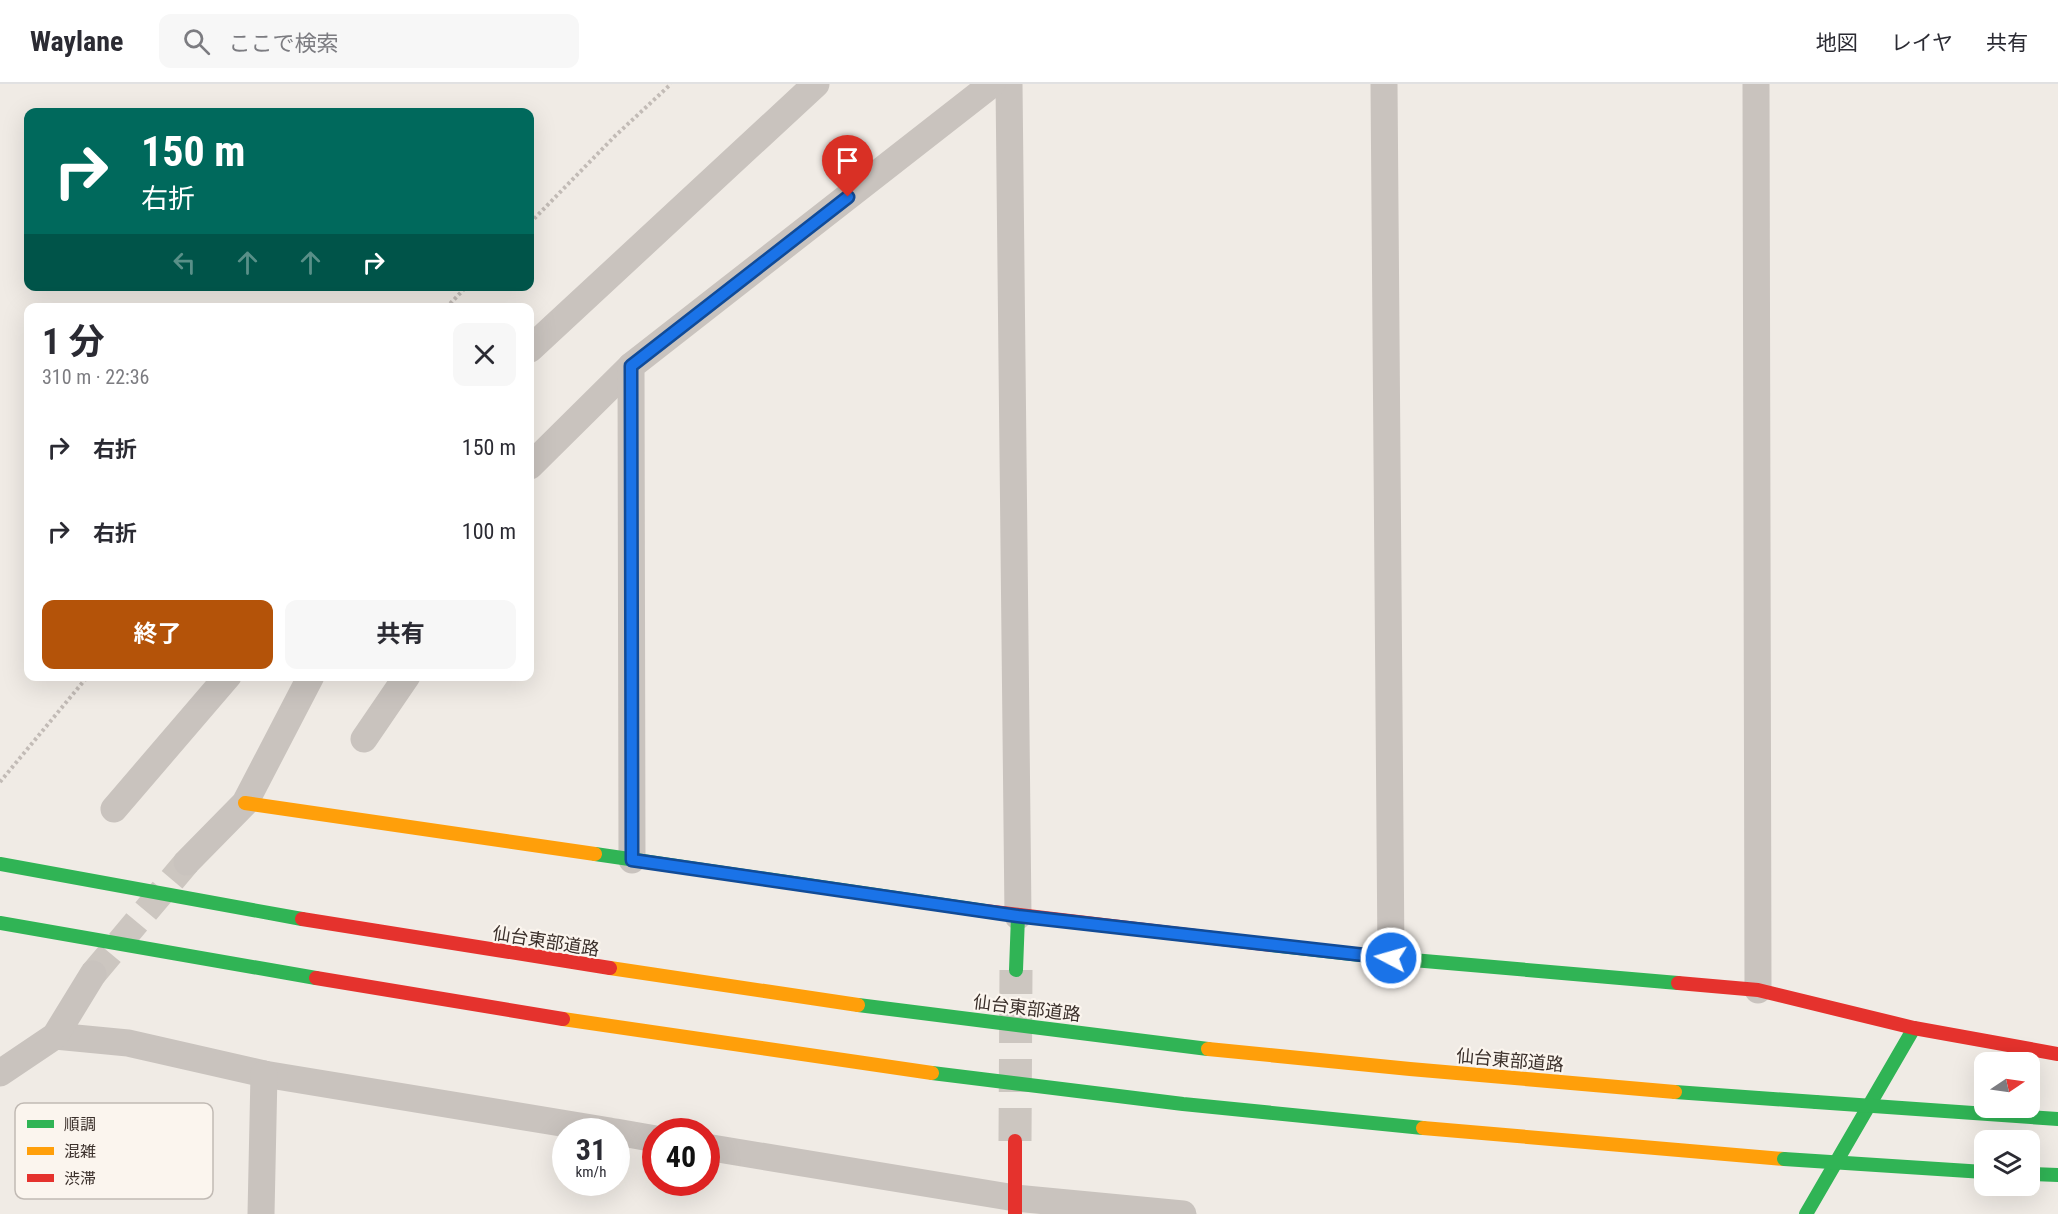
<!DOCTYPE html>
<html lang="ja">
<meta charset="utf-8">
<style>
:root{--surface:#fff;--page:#f7f7f7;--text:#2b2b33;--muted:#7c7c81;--line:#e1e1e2;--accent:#b45309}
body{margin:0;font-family:"Roboto Condensed","Noto Sans JP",sans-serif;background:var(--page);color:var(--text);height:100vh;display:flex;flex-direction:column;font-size:22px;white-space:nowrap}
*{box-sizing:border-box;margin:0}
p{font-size:20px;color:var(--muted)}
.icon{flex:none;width:33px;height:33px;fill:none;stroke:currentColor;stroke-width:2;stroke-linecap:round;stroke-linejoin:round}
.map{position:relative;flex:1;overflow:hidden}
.details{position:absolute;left:24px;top:219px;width:510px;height:378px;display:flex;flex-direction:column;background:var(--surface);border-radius:12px;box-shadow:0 6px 24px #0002}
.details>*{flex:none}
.banner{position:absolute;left:24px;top:24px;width:510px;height:183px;border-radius:12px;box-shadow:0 6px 24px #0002;background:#00695c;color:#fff;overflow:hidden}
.needle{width:39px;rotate:77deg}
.fabs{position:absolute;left:1974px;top:968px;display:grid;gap:12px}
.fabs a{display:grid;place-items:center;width:66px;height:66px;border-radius:12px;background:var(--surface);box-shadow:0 6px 24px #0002;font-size:30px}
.speed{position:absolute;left:552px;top:1034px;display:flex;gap:12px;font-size:30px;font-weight:700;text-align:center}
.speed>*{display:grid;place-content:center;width:78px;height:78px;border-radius:50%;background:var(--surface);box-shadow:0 6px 24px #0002;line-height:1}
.speed small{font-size:15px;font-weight:400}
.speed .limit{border:9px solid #d22;background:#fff;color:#111}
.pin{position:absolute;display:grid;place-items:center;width:51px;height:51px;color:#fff;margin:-62px -26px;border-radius:50% 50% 50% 0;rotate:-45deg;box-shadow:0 0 6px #0007}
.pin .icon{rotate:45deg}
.me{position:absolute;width:66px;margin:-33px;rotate:276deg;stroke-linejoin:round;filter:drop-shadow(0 0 4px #0008)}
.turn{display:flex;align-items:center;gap:21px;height:126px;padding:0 18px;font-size:27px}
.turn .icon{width:78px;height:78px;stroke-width:2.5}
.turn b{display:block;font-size:42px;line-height:51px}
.lanes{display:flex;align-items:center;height:57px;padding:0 18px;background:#0003;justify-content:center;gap:30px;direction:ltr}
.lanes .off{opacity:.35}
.round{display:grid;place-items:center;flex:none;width:63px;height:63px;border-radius:12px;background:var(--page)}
.overview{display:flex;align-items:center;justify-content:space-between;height:102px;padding:0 18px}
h1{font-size:36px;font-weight:700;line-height:45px}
.primary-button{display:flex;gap:12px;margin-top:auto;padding:12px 18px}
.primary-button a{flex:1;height:69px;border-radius:12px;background:var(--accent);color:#fff;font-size:24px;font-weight:700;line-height:69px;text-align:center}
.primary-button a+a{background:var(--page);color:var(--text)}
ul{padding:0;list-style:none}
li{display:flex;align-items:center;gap:18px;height:84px;padding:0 18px}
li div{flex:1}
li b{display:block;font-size:22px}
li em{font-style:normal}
header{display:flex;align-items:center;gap:36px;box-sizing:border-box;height:84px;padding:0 30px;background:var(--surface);border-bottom:2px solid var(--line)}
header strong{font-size:28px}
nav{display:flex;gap:33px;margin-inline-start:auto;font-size:21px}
.search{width:420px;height:54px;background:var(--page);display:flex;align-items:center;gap:15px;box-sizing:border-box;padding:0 21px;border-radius:12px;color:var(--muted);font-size:22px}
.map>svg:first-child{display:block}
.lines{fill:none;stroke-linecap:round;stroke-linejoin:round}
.street-tunnel{stroke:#ccc6c0;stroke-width:27;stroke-dasharray:27 14;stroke-linecap:butt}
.secondary-tunnel{stroke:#ccc6c0;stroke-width:33;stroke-dasharray:33 16;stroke-linecap:butt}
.path{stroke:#c2bbb6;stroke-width:4;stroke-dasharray:3 3;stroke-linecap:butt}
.street{stroke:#c9c3be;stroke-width:27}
.fast{stroke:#30b455;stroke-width:14}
.slow{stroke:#ff9f0a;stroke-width:14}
.jam{stroke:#e5322d;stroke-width:14}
.fast-bridge{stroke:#30b455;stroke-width:14}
.route-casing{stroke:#114b97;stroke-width:15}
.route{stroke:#1a73e8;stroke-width:10}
.labels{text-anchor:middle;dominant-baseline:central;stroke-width:4.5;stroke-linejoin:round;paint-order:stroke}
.street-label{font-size:18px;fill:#3b302b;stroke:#fbf5ee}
.key{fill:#fbf5ee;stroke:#c1bab4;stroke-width:1.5}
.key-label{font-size:16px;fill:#3b302b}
</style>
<header>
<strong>Waylane</strong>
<div class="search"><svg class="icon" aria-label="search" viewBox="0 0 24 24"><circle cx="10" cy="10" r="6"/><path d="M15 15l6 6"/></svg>ここで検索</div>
<nav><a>地図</a><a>レイヤ</a><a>共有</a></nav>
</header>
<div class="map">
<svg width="2058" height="1130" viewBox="0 0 2058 1130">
<rect width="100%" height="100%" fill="#f0ebe5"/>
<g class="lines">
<path class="street-tunnel" d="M93,890L187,778"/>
<path class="secondary-tunnel" d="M1015,1057L1016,886"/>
<g class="path">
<path d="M530,139L615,52L671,0"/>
<path d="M446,224L467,202"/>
<path d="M0,698L88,592"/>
</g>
<g class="street">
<path d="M1009,0L1018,832"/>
<path d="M1384,0L1391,874"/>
<path d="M1756,0L1758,906"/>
<path d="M530,265L816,0"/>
<path d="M530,382L631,282"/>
<path d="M364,655L407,592"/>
<path d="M114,725L228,592"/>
<path d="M632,776L631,282L992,0"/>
<path d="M187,778L245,719L311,592"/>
<path d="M55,952L128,959L264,990L610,1047"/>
<path d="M0,989L55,952L93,890"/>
<path d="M616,1048L656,1055"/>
<path d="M706,1063L1015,1114L1183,1130"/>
<path d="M261,1130L264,990"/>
</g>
<g class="fast">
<path d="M595,770L985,827"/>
<path d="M0,780L302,835"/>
<path d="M0,839L316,894"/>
<path d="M1272,861L1378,873L1678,899"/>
<path d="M1016,886L1018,832"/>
<path d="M858,921L1208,965"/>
<path d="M932,989L1183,1020L1423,1044"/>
<path d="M1675,1008L1816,1018"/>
<path d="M2030,1090L2058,1091"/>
<path d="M1806,1130L1914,944"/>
</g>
<g class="slow">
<path d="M245,719L595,770"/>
<path d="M610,884L858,921"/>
<path d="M563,935L932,989"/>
<path d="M1208,965L1410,985L1675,1008"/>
<path d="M1423,1044L1784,1075"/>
</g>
<g class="jam">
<path d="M985,827L1272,861"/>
<path d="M302,835L610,884"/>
<path d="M316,894L563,935"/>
<path d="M1678,899L1758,906L1914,944L2058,970"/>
<path d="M1015,1057V1130"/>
</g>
<g class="fast-bridge">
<path d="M1816,1018L2058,1035"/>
<path d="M1784,1075L1984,1088"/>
</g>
</g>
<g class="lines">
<defs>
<path id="route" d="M848,113L631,282L632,776L1018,832L1391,874"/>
</defs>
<use href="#route" class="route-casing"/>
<use href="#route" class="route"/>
</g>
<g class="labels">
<g class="street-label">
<text transform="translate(546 857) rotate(9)">仙台東部道路</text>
<text transform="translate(1027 924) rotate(7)">仙台東部道路</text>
<text transform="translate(1510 976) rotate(5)">仙台東部道路</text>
</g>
</g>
<rect x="15" y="1019" width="198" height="96" rx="9" class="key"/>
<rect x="27" y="1036" width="27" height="8" fill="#30b455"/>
<rect x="27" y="1063" width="27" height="8" fill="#ff9f0a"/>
<rect x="27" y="1090" width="27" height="8" fill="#e5322d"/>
<g class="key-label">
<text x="64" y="1046">順調</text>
<text x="64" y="1073">混雑</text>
<text x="64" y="1100">渋滞</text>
</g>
</svg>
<div class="fabs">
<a><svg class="needle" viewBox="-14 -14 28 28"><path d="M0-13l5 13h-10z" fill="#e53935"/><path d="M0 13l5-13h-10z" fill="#7c7c81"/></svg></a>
<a><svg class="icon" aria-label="layers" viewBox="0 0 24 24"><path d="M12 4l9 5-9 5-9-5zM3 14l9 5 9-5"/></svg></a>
</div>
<div class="speed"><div>31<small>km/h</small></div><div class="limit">40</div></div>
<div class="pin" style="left:848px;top:113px;background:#d93025"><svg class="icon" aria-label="arrive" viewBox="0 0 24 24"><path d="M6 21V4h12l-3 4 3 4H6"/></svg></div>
<svg class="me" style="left:1391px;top:874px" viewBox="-20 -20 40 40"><circle r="17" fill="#1a73e8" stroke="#fff" stroke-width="3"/><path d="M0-11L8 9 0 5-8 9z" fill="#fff"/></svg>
<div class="banner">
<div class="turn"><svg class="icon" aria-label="right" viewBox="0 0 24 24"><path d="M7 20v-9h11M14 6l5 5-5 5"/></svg><div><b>150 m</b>右折</div></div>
<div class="lanes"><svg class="icon off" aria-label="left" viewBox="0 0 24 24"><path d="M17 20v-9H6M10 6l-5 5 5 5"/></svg><svg class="icon off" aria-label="ahead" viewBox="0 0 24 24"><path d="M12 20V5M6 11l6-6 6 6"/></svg><svg class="icon off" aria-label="ahead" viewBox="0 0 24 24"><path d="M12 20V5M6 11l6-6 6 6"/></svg><svg class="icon" aria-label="right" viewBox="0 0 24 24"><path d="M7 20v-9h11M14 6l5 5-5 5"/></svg></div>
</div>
<section class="details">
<div class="overview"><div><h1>1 分</h1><p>310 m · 22:36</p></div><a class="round"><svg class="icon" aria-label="close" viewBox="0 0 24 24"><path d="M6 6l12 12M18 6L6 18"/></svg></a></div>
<ul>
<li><svg class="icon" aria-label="right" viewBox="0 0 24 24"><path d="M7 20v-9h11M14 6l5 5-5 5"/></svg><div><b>右折</b></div><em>150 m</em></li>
<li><svg class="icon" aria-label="right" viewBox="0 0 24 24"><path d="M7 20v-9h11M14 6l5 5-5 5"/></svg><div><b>右折</b></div><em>100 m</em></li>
</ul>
<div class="primary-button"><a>終了</a><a>共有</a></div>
</section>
</div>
